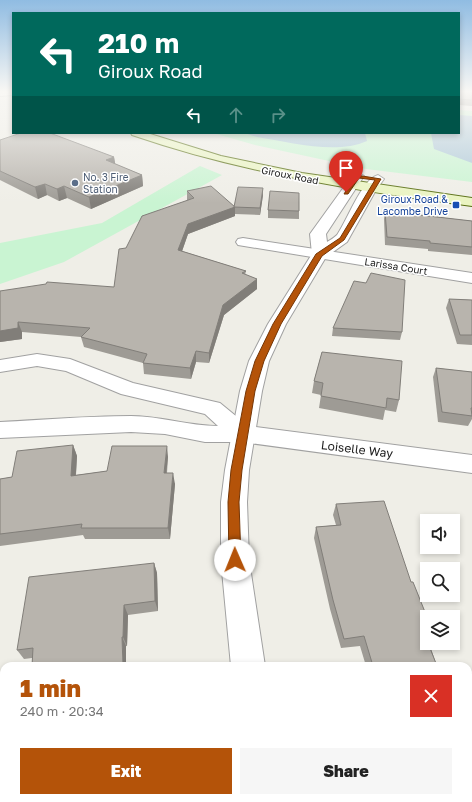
<!DOCTYPE html>
<meta charset="utf-8">
<style>
:root{--surface:#fff;--page:#f6f6f6;--text:#222;--muted:#767676;--accent:#b45309}
body{margin:0;font-family:"Golos Text",sans-serif;background:var(--page);color:var(--text);height:100vh;display:flex;flex-direction:column;font-size:15px;white-space:nowrap}
*{box-sizing:border-box;margin:0}
p{font-size:13px;color:var(--muted)}
.icon{flex:none;width:22px;height:22px;fill:none;stroke:currentColor;stroke-width:2;stroke-linecap:round;stroke-linejoin:round}
.map{position:relative;flex:1;overflow:hidden}
.drawer{position:absolute;left:0px;top:662px;width:472px;height:140px;display:flex;flex-direction:column;background:var(--surface);border-radius:12px 12px 0 0;box-shadow:0 2px 6px #0003}
.drawer>*{flex:none}
.top-card{position:absolute;left:12px;top:12px;width:448px;height:122px;border-radius:0px;box-shadow:0 2px 6px #0003;background:#00695c;color:#fff;overflow:hidden}
.buttons{position:absolute;left:420px;top:514px;display:grid;gap:8px}
.buttons a{display:grid;place-items:center;width:40px;height:40px;border-radius:0px;background:var(--surface);box-shadow:0 2px 6px #0003;font-size:20px}
.pin{position:absolute;display:grid;place-items:center;width:34px;height:34px;color:#fff;margin:-41px -17px;border-radius:50% 50% 50% 0;rotate:-45deg;box-shadow:0 0 4px #0007}
.pin .icon{rotate:45deg}
.me{position:absolute;width:44px;margin:-22px;rotate:359deg;stroke-linejoin:round;filter:drop-shadow(0 0 3px #0008)}
.turn{display:flex;align-items:center;gap:14px;height:84px;padding:0 20px;font-size:18px}
.turn .icon{width:52px;height:52px;stroke-width:2.5}
.turn b{display:block;font-size:28px;line-height:34px}
.lanes{display:flex;align-items:center;height:38px;padding:0 20px;background:#0003;justify-content:center;gap:20px;direction:ltr}
.lanes .off{opacity:.35}
.round{display:grid;place-items:center;flex:none;width:42px;height:42px;border-radius:0px;background:var(--page)}
.head{display:flex;align-items:center;justify-content:space-between;height:68px;padding:0 20px}
h1{font-size:24px;font-weight:800;line-height:30px;color:var(--accent)}
.button{display:flex;gap:8px;margin-top:auto;padding:8px 20px}
.button a{flex:1;height:46px;border-radius:0px;background:var(--accent);color:#fff;font-size:16px;font-weight:800;line-height:46px;text-align:center}
.button a+a{background:var(--page);color:var(--text)}
.map>svg:first-child{display:block}
.park{fill:#c9f4d2}
.water{fill:#acc8d8}
.lines{fill:none;stroke-linecap:round;stroke-linejoin:round}
.minor-casing{stroke:#a1a1a1;stroke-width:2}
.tertiary-casing{stroke:#a1a1a1;stroke-width:2}
.secondary-casing{stroke:#576d10;stroke-width:2}
.minor{fill:#fff;fill-rule:evenodd}
.tertiary{fill:#fff;fill-rule:evenodd}
.secondary{fill:#eaf4c1;fill-rule:evenodd}
.wall{fill:#9e9b95}
.shaded-wall{fill:#817e79}
.building{fill:#b8b4ad;stroke:#817e79}
.route{fill:#b45309;stroke:#753606}
.service-dot{fill:#5c6f8a;stroke:#fff;stroke-width:1.5}
.transit-dot{fill:#1a4fb4;stroke:#fff;stroke-width:1.5}
.labels{text-anchor:middle;dominant-baseline:central;stroke-width:3;stroke-linejoin:round;paint-order:stroke}
.far-street-label{font-size:10px;fill:#202020;stroke:#fff}
.far-service-label{font-size:10px;fill:#4e5e75;stroke:#fff;text-anchor:start}
.far-transit-label{font-size:10px;fill:#164399;stroke:#fff;text-anchor:end}
.street-label{font-size:12px;fill:#202020;stroke:#fff}
</style>
<div class="map">
<svg width="472" height="802" viewBox="0 0 472 802">
<rect width="100%" height="100%" fill="#efeee7"/>
<g class="park">
<path d="M459,110L472,111V182L366,169L255,145L213,133H459Z"/>
<path d="M200,166L222,175L64,262L0,284V243L102,223Z"/>
</g>
<g class="water">
<path d="M459,115L472,116V163L434,149L431,133H459Z"/>
<path d="M244,133H365L367,141C336,155 290,142 257,137Z"/>
</g>
<g class="lines">
<defs>
<g id="minor">
<path d="M0,91H13V95L0,96Z"/>
<path d="M243,238L472,273V283L238,245L236,242L238,239Z"/>
<path d="M37,354L70,359L133,383L220,403L248,426L472,455V473L242,442H205L165,434L131,432L0,438V422C43,420 87,416 131,416C160,416 189,426 218,426L205,414L121,394L66,371L37,366L0,372V360Z"/>
</g>
<g id="tertiary">
<path d="M358,172L364,176L326,234L327,242C330,240 334,238 337,235C347,221 362,179 378,175L384,179L376,190L347,242L326,257L286,324L269,361L262,391L249,470L247,502L249,560L265,666H231L221,560V502L225,470L240,391L249,361L268,324L312,254L310,234L354,173Z"/>
<rect x="256" y="798" width="38" height="4"/>
</g>
<path id="secondary" d="M131,133H147L221,156L302,173L472,198V206C356,191 243,173 132,135Z"/>
</defs>
<use href="#minor" class="minor-casing"/>
<use href="#tertiary" class="tertiary-casing"/>
<use href="#secondary" class="secondary-casing"/>
<use href="#minor" class="minor"/>
<use href="#tertiary" class="tertiary"/>
<use href="#secondary" class="secondary"/>
</g>
<g class="wall">
<path d="M459,91H472V106L459,105Z"/>
<path d="M0,140L114,157L115,164L142,175L143,186L91,209L67,198L59,201L47,195L38,199L0,180Z"/>
<path d="M263,188V195L260,215L235,214V216L188,234L182,251L246,271L245,275L257,279V289L224,315L209,363L196,362L191,379L144,374L143,363L84,347L81,337L22,332V339L0,342V291L114,287L126,248L187,200V191L234,206Z"/>
<path d="M268,210L299,211V219L268,218Z"/>
<path d="M385,211L472,221V255L428,251V249L385,245L384,219Z"/>
<path d="M366,283L402,332L400,340L332,336L333,328Z"/>
<path d="M449,299L472,300V345L457,344L446,308Z"/>
<path d="M322,352L399,400L396,412L385,410L383,420L319,408L321,395L312,393L314,381Z"/>
<path d="M436,368L472,372V419L468,426L438,422L433,377Z"/>
<path d="M73,445L77,456L76,475L107,471L168,457L167,473L175,484L170,539H85L83,535L0,546V479L12,477Z"/>
<path d="M336,504L411,582L427,617V643H429L437,666H366L360,646L341,648L330,609L314,538L316,527L336,525L333,515Z"/>
<path d="M154,563L157,573L158,611L128,615L127,646L24,659L17,650Z"/>
<path d="M427,798H468L472,802H428Z"/>
</g>
<g class="shaded-wall">
<path d="M114,157L116,168L106,160Z"/>
<path d="M142,175L143,186L91,209L89,197Z"/>
<path d="M45,184L47,195L38,199L35,187Z"/>
<path d="M64,186L67,198L59,201L57,189Z"/>
<path d="M263,188V195L260,215V208Z"/>
<path d="M235,207V216L188,234L179,260L178,250L188,224Z"/>
<path d="M257,279V289L224,315L209,363V353L223,305Z"/>
<path d="M18,322L22,332V339L0,342V331Z"/>
<path d="M196,351V362L191,379L190,368Z"/>
<path d="M73,445L77,456L75,487L71,476Z"/>
<path d="M167,446L168,457L165,484L164,473Z"/>
<path d="M173,473L175,484L170,539L168,528Z"/>
<path d="M154,563L157,573L158,611L155,601Z"/>
<path d="M124,605L128,615L127,646L123,637Z"/>
<path d="M122,637L126,646V666H123Z"/>
<path d="M167,798H170V802H168Z"/>
</g>
<g class="building">
<path d="M459,91H472V100L459,99Z"/>
<path d="M21,133H50L114,157L106,160L142,175L89,197L64,186L57,189L45,184L35,187L0,171V140Z"/>
<path d="M211,186L235,207L188,224L178,250L246,271L242,273L257,279L223,305L209,353L196,351L190,368L143,363L147,354L81,337L90,328L18,322V328L0,331V291L46,284L47,282L114,287L119,249L126,248L142,216L194,198L187,191Z"/>
<path d="M238,187L263,188L260,208L234,207Z"/>
<path d="M270,191L299,193V211L268,210Z"/>
<path d="M385,211L472,221V247L430,243V241L387,237Z"/>
<path d="M371,273L405,280L402,332L333,328L354,281L366,283Z"/>
<path d="M449,299L472,300V335H460Z"/>
<path d="M322,352L402,361L399,400L387,398L386,408L321,396L323,383L314,381Z"/>
<path d="M436,368L472,372V408H471L472,416L442,412Z"/>
<path d="M73,445L71,476L107,471L112,446H167L164,473H173L168,528H81L82,524L0,534V479L12,477L17,451Z"/>
<path d="M384,501L411,582H413L427,617V636H426L427,639V643H428L437,666H373L364,636L344,639L333,600L316,527L341,525L336,504Z"/>
<path d="M154,563L155,601L124,605L123,637H122L123,666H32L33,648L17,650L29,577Z"/>
<path d="M472,673V802H438L436,798H468V674Z"/>
<path d="M46,798H167L168,802H26Z"/>
</g>
<linearGradient id="sky" x2="0" y2="1"><stop stop-color="#90bce2"/><stop offset="0.45" stop-color="#f8f7f4"/><stop offset="1" stop-color="#f8f7f4" stop-opacity="0"/></linearGradient>
<rect width="472" height="203" fill="url(#sky)"/>
<path class="route" d="M356,175L381,179L344,240L322,256L281,324L264,361L255,391L242,470L239,502L241,560L239,564L235,566L231,564L229,560L228,502L231,470L246,391L255,361L273,324L316,254L340,238L375,180L359,178L348,194H344Z"/>
<circle class="service-dot" cx="75" cy="183" r="4"/>
<rect class="transit-dot" x="452" y="201" width="8" height="8" rx="2"/>
<g class="labels">
<g class="far-street-label">
<text transform="translate(290 175) rotate(11)">Giroux Road</text>
<text transform="translate(396 266) rotate(9)">Larissa Court</text>
</g>
<g class="far-service-label">
<text x="83" y="177">No. 3 Fire<tspan x="83" dy="12">Station</tspan></text>
</g>
<g class="far-transit-label">
<text x="448" y="199">Giroux Road &amp;<tspan x="448" dy="12">Lacombe Drive</tspan></text>
</g>
<g class="street-label">
<text transform="translate(357 449) rotate(7)">Loiselle Way</text>
</g>
</g>
</svg>
<div class="buttons">
<a><svg class="icon" aria-label="sound" viewBox="0 0 24 24"><path d="M4 9h4l5-4v14l-5-4H4zM17 9q2 3 0 6"/></svg></a>
<a><svg class="icon" aria-label="search" viewBox="0 0 24 24"><circle cx="10" cy="10" r="6"/><path d="M15 15l6 6"/></svg></a>
<a><svg class="icon" aria-label="layers" viewBox="0 0 24 24"><path d="M12 4l9 5-9 5-9-5zM3 14l9 5 9-5"/></svg></a>
</div>
<div class="pin" style="left:346px;top:192px;background:#d93025"><svg class="icon" aria-label="arrive" viewBox="0 0 24 24"><path d="M6 21V4h12l-3 4 3 4H6"/></svg></div>
<svg class="me" style="left:235px;top:560px" viewBox="-20 -20 40 40"><circle r="19" fill="#fff"/><path d="M0-13L10 11 0 6-10 11z" fill="#b45309"/></svg>
<div class="top-card">
<div class="turn"><svg class="icon" aria-label="left" viewBox="0 0 24 24"><path d="M17 20v-9H6M10 6l-5 5 5 5"/></svg><div><b>210 m</b>Giroux Road</div></div>
<div class="lanes"><svg class="icon" aria-label="left" viewBox="0 0 24 24"><path d="M17 20v-9H6M10 6l-5 5 5 5"/></svg><svg class="icon off" aria-label="ahead" viewBox="0 0 24 24"><path d="M12 20V5M6 11l6-6 6 6"/></svg><svg class="icon off" aria-label="right" viewBox="0 0 24 24"><path d="M7 20v-9h11M14 6l5 5-5 5"/></svg></div>
</div>
<section class="drawer">
<div class="head"><div><h1>1 min</h1><p>240 m · 20:34</p></div><a class="round" style="background:#d93025;color:#fff"><svg class="icon" aria-label="close" viewBox="0 0 24 24"><path d="M6 6l12 12M18 6L6 18"/></svg></a></div>
<div class="button"><a>Exit</a><a>Share</a></div>
</section>
</div>
